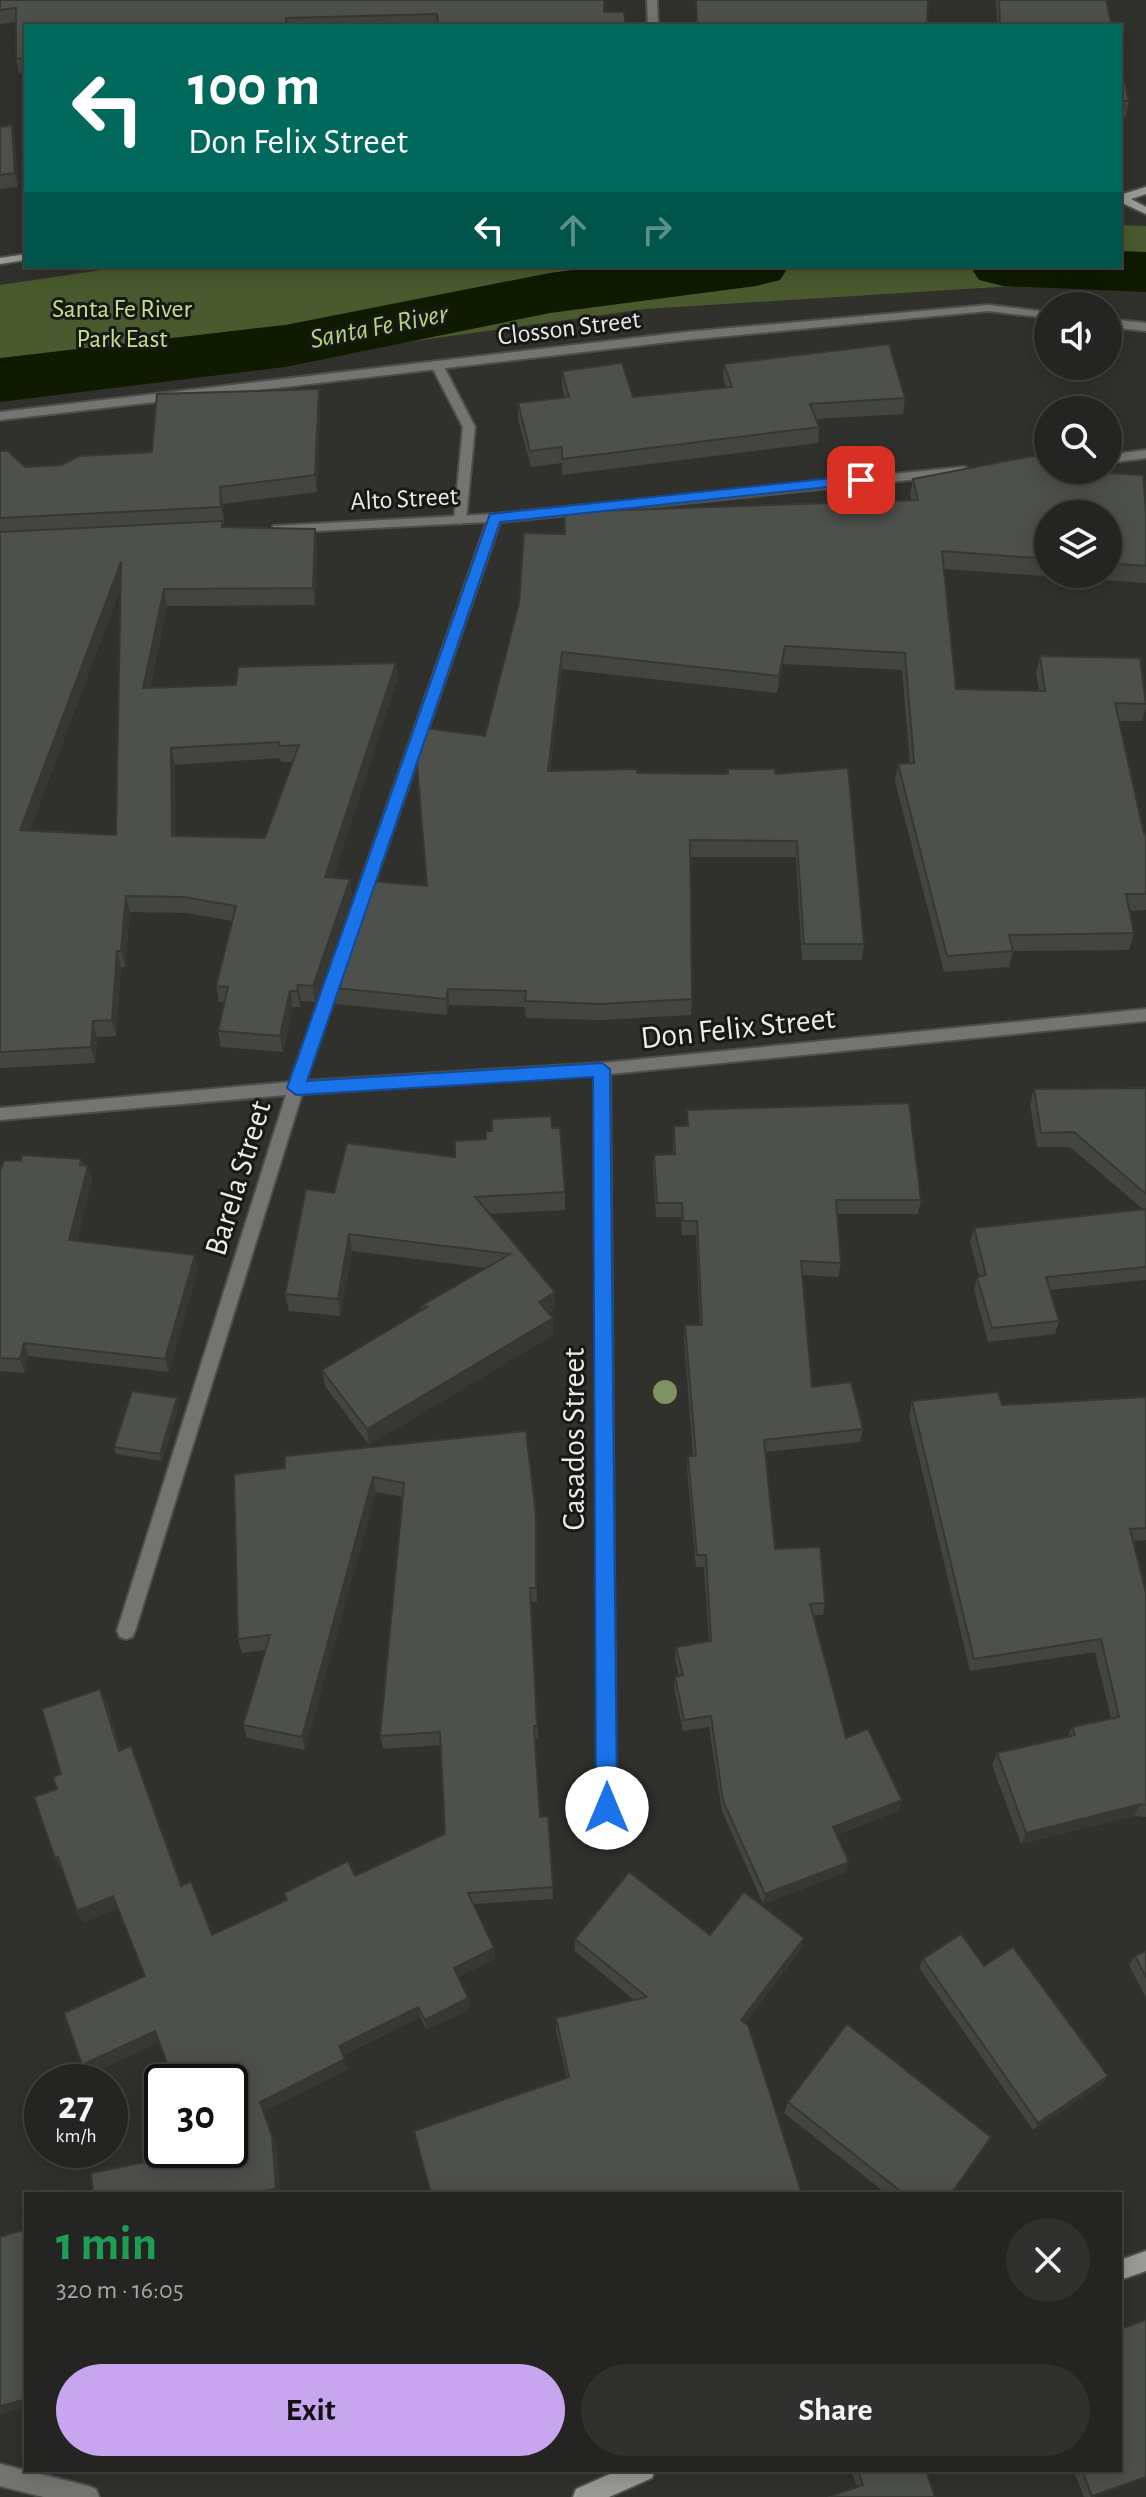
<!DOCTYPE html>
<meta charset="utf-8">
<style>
:root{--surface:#242522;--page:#30312f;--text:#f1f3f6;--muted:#a3a5a5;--line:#414240;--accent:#c8a6ef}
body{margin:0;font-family:"Alegreya Sans",sans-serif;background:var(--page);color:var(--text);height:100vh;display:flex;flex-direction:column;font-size:30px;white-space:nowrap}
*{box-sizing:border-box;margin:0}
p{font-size:26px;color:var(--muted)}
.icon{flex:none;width:44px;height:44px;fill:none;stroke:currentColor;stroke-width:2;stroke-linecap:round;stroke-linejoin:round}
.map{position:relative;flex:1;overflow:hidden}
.details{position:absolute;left:24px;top:2192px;width:1098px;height:280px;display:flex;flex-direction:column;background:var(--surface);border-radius:0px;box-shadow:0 4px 20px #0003,0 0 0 2px var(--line)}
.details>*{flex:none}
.hud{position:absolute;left:24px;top:24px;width:1098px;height:244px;border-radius:0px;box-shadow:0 4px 20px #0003,0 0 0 2px var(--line);background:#00695c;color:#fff;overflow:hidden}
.buttons{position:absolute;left:1034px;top:292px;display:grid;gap:16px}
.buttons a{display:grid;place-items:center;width:88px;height:88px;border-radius:50%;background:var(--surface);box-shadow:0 4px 20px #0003,0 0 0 2px var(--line);font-size:40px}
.speed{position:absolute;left:24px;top:2064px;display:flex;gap:16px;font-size:40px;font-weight:700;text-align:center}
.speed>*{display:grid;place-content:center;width:104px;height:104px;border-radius:50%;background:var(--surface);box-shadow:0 4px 20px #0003,0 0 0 2px var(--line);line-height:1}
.speed small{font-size:20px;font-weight:400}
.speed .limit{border:4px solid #111;border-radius:12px;background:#fff;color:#111}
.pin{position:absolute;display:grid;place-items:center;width:68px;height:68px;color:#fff;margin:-34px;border-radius:16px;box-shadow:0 4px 12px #0006}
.me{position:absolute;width:88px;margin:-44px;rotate:0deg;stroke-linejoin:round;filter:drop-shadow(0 0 6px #0008)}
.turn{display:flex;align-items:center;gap:28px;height:168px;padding:0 32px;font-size:36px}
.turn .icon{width:104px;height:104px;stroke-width:2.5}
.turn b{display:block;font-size:56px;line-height:68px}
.lanes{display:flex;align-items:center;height:76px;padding:0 32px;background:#0003;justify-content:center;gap:40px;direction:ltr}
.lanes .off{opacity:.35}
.round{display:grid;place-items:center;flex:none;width:84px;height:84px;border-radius:42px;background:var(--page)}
.headline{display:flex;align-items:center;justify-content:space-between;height:136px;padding:0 32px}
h1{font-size:48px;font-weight:700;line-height:60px;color:#1e9e55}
.primary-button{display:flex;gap:16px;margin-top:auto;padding:16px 32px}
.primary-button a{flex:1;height:92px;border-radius:48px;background:var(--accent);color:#111;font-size:32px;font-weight:700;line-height:92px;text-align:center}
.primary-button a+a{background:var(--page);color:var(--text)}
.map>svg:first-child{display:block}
.green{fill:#4a5a2e}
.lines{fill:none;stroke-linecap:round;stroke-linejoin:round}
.river{fill:#101a00;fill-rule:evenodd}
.lane-casing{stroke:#4e4f4b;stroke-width:4}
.street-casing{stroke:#4e4f4b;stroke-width:4}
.secondary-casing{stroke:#4e4f4b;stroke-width:4}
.lane{fill:#747573;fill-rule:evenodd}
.street{fill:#747573;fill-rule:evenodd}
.secondary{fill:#9a9b98;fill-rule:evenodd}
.tree{fill:#809261}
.wall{fill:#434540;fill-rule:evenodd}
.shaded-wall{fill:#373834}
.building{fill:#4e504b;stroke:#373834;stroke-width:2;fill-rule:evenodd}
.route{fill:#1a73e8;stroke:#114b97;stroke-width:2}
.labels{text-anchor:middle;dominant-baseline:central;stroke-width:6;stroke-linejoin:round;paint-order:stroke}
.far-park-label{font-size:26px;fill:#c1e18b;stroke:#181917}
.far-street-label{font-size:26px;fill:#eaece9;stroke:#181917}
.far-water-label{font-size:28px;font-style:italic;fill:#b4d57f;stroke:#181917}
.street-label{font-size:32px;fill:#eaece9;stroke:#181917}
</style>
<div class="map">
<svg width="1146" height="2497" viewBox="0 0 1146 2497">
<rect width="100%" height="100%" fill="#30312d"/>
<path class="green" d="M1120,225L1146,226V289L1046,284L645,309L0,399V285L129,266H1120Z"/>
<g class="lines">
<g class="river">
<path d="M1120,251L1146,252V292L1003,286L979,280L970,266H1120Z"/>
<path d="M602,266H789L780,280L756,286L550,313L285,367L0,402V358L285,325L550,273Z"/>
</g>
<defs>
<path id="lane" d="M437,361L443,365L475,427L466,520L460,524L454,520L463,427L431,365Z"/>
<g id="street">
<path d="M647,0H657L658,26H648Z"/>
<path d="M988,305L1048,312V318L988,311L686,340L0,420V412L686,332Z"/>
<path d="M1108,319L1146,323V331L1108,327Z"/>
<path d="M1146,450V458L1108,463V455Z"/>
<path d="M963,467L967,468V474L500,522L306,1081L602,1063L1146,1009V1021L610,1074L616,1808L614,1814L607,1817L600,1814L598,1808L594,1075L302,1094L135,1631L132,1637L126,1639L120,1637L117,1631L286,1095L0,1120V1108L290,1082L487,522L277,533L273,532V526L495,514Z"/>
<path d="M0,2464L88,2486L96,2489L99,2497H44L0,2486Z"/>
</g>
<g id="secondary">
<path d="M1146,187V194L1131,199L1146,207V214L1120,202V195Z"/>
<path d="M26,254V260L0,264V258Z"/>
<path d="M1146,2251V2271L1120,2280V2260Z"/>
<path d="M619,2470H655L652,2478L609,2497H573L576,2489Z"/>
</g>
</defs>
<use href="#lane" class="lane-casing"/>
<use href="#street" class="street-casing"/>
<use href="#secondary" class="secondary-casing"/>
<use href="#lane" class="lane"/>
<use href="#street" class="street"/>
<use href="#secondary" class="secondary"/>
</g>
<circle class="tree" cx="665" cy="1392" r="12"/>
<g class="wall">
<path d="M0,0L604,12L626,26H26V72L19,73L16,59V22L0,24Z"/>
<path d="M996,0H1106L1112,26H997Z"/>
<path d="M1120,61L1129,101L1126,117L1120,116Z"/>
<path d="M12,125L15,139L18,187L0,189V127Z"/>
<path d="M724,364L905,398L903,414L816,419L819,427L818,443L562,475V463L531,467L518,419V403L565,398L562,387V371L633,397L726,387L723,379Z"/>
<path d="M320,406L317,492L223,504L224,524H222L223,527L315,529L317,546L315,605L167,606L150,688L236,685L396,663L397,680L333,878L350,879L352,896L315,1002L301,1001L300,1007H293L283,1052L221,1047L218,1031L224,1002H219L216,986L232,921L187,913L130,912L125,967H121L116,1036L97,1037L95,1063L0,1068V451L25,467L62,465L152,452ZM120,590L116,835L30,830ZM280,758L281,762H293L265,838L175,836V765Z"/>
<path d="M1107,473L1146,512V583L944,569L956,689L1039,691L1036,673L1040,656L1146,699V707L1142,721H1119L1144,834H1146V910L1130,911L1134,933L1129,950L1013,951L1009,967L944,972L895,781L898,764H910L902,670L783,664L777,693L562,669L550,771L727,774L728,769L776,774L864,944L862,960H802L796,857H690L692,999L691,1015L600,1020L526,1018L525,1007L449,1005L447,1015L336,1004L334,988L427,886L564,534L911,500L910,496L913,479ZM1048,514H1108V574H1048Z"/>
<path d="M1146,1088V1280L1050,1290L1059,1321L1055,1334L988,1342L974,1290L977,1277L979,1276L970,1242L974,1228L1143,1209L1070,1147H1037L1030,1104L1034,1089Z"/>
<path d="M687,1110L921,1200L918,1214H837L841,1263L838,1277L802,1275L812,1387L863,1429L860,1442L765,1452L775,1549L825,1603L823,1615H813L846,1738L902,1800L898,1811L836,1835L846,1872L763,1904L722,1811L709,1727L683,1731L674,1688L675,1677L679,1676L675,1658L676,1647L709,1641L704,1567H696L687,1468L688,1456H693L684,1339L685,1325H700L696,1235H682L681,1217H656L653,1169L654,1155L673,1154L674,1126H687Z"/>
<path d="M552,1128L565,1192V1210L489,1214L555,1309L548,1313L553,1318V1335L369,1445L325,1386L322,1370L421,1310V1306L486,1268L352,1251L340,1316L289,1311L285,1294L334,1193Z"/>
<path d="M81,1159L83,1165L88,1166L92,1180L77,1241L198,1269L169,1372L29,1356L25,1373L0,1371V1172L21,1161Z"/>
<path d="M1146,1397V1540L1133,1541L1146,1593V1817L1134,1816L1021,1844L992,1765L997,1753L1068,1736L1072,1727L1111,1718L1095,1652L970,1671L909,1416L912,1401L1002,1405Z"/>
<path d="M179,1405L162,1461L116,1454L114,1447Z"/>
<path d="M526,1431L536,1515L537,1602H531L538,1739H535L540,1817L548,1816L553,1899L473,1904L495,1959L458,1977L468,1998L470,2009L427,2030L420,2017L343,2055L348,2069L264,2111L276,2145L280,2194H93L230,2150L159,2042L89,2075L145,1976L118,1908L84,1923L77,1911L62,1869L61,1870L57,1789L61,1774L106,1702L121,1750L136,1759L182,1885L213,1935L286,1900L284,1893L355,1876L445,1834L441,1745L383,1749L380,1736L403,1497L376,1492L305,1750L247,1738L243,1725L266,1650L242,1653L238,1639L285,1468Z"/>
<path d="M710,1935L804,1938L800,1950L745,2023L567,2078L556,2030V2018L634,2000L575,1951V1939Z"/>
<path d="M1146,1951V1998L1129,1965L1135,1956Z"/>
<path d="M923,1959L984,1966L1108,2076L1102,2084L1033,2130L919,1968Z"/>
<path d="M788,2102L951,2194H887L784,2113Z"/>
<path d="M851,2470H926L857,2487Z"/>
<path d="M1073,2470H1120L1146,2478L1093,2497H1084Z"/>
</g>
<g class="shaded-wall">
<path d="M12,125L15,139L18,187L15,173Z"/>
<path d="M319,389L320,406L317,492L315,475Z"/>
<path d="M220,487L223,504L224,524L221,507Z"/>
<path d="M315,529L317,546L315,605L313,588Z"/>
<path d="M121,562L124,579L24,846L20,830Z"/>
<path d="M164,589L167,606L146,705L143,688Z"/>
<path d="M785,646L783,664L777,693L779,676Z"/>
<path d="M562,652V669L548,788V771Z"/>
<path d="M396,663L397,680L328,893L325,877Z"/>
<path d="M171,748L175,765L176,853L172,836Z"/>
<path d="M350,879L352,896L315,1002L313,986Z"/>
<path d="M126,896L130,912L125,967L121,951Z"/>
<path d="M117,951L121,967L116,1036L112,1020Z"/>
<path d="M298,985L301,1001L300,1007L297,991Z"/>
<path d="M448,989L449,1005L447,1015L446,999Z"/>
<path d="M290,991L293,1007L283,1052L280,1036Z"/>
<path d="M93,1021L97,1037L95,1063L91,1047Z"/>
<path d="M88,1166L92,1180L74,1254L69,1240Z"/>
<path d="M349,1234L352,1251L340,1316L338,1299Z"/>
<path d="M195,1255L198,1269L169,1372L165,1359Z"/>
<path d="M555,1292V1309L540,1319L539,1302Z"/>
<path d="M553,1318V1335L369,1445L367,1429Z"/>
<path d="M24,1343L29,1356L25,1373L20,1359Z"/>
<path d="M177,1398L179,1405L162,1461L160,1454Z"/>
<path d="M373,1477L376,1492L305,1750L302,1737Z"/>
<path d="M100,1689L106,1702L125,1763L119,1751Z"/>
<path d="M902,1800L898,1811L830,1837L833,1827Z"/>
<path d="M1141,1804L1134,1816L1021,1844L1026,1833Z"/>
<path d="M58,1857L64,1868L61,1870L55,1858Z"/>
<path d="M849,1862L846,1872L763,1904L765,1894Z"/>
<path d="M113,1896L119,1908L84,1923L77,1911Z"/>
<path d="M804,1938L800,1950L739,2031L741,2020Z"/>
<path d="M494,1948L495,1959L455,1979L454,1968Z"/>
<path d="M468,1998L470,2009L427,2030L425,2020Z"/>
<path d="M418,2007L420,2017L342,2055L339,2046Z"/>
<path d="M155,2031L160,2042L89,2075L82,2065Z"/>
<path d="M345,2059L348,2069L264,2111L276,2145L280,2194H279L276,2189L260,2102Z"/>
<path d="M1108,2076L1102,2084L1033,2130L1038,2123Z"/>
<path d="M26,2399V2407L0,2415V2406Z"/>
<path d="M1146,2477V2478L1093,2497H1090Z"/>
</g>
<g class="building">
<path d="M0,0H604V12H624L626,26H438L437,14L286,18L287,26H26V58L16,59V8L0,10Z"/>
<path d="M696,0H928L927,26H697Z"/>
<path d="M999,0H1106L1112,26H1000Z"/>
<path d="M1120,61L1129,101H1120Z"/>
<path d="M12,125L15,173L0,175V127Z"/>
<path d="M889,344L905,398L810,404L819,427L562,459V447L530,451L518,403L569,397L562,371L622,363L633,397L732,387L724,364Z"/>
<path d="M319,389L315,475L220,487L221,507L0,518V451H8L25,467L62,465L79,456L152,452L157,394Z"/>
<path d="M1048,453V470H1106L1107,473L1143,475L1146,512V566L1108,563V514H1048V559L942,551L956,689L1045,691L1040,656L1140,658L1146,704L1115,703L1144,834H1146V894H1126L1134,933L1009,935L1013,951L947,956L898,764L914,763L905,653L785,646L779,676L562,652L548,771L637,769V773L728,774V769H775L776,774L848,768L864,944H804L797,841L690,840L692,999L600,1004L525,1001L526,991L448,989L446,999L334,988L371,881L427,886L416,752L425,728L485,736L519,603L524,533L565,534L564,512L918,500L913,479Z"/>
<path d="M222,521V527L315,529L313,588L164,589L143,688L236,685L238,667L396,663L325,877L350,879L313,986L298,985L297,991H290L280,1036L218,1031L228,987L216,986L236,906L184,897L126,896L121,951H117L112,1020L93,1021L91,1047L0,1052V532ZM121,562L116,835L20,830ZM279,742V746L299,745L265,838L172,836L171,748Z"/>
<path d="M1146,1088V1194L1074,1132L1041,1133L1034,1089Z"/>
<path d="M909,1103L921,1200H836L841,1263L801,1261L812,1387L851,1382L863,1429L764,1440L775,1549L820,1547L825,1603L810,1604L846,1738L868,1729L902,1800L833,1827L849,1862L765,1894L723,1801L711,1716L684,1720L675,1677L683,1675L676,1647L711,1641L706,1555H697L688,1456H696L685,1325H702L697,1221H683L682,1203H657L654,1155L675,1154L674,1126H688L687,1110Z"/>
<path d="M551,1116L552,1128H560L565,1192L475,1197L555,1292L539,1302L553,1318L367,1429L322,1370L427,1307L421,1306L510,1254L349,1234L338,1299L285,1294L306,1189L334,1193L347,1143L455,1157V1141L486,1139V1131H492V1119Z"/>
<path d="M22,1155L81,1159L80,1165L88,1166L69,1240L195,1255L165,1359L24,1343L20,1359L0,1358V1172L4,1160L21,1161Z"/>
<path d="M1146,1209V1267L1046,1277L1059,1321L992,1328L977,1277L986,1275L974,1228Z"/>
<path d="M132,1391L177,1398L160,1454L114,1447Z"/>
<path d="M998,1392L1002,1405L1146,1397V1528L1130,1529L1146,1593V1805L1141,1804L1026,1833L997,1753L1075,1735L1072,1727L1119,1717L1101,1639L974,1659L912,1401Z"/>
<path d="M526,1431L536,1515V1588H530L537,1726H534L540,1817L548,1816L553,1887L468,1893L494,1948L454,1968L468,1998L425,2020L418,2007L339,2046L345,2059L260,2102L272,2136L276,2189L243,2194H93L91,2173L175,2156V2150H230V2082H174L155,2031L82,2065L64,2013L145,1976L113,1896L77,1911L58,1857L55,1858L34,1797L57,1789L53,1777L61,1774L42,1709L100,1689L119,1751L131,1746L181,1886L191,1881L212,1935L287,1900L284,1893L348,1861L355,1876L445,1834L440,1732L380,1736L404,1483L373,1477L302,1737L243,1725L270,1635L238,1639L234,1474L285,1468V1456Z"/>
<path d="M629,1872L710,1935L744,1892L804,1938L741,2020L748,2025L802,2194H431L414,2131L569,2077L556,2018L647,1997L575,1939Z"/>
<path d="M961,1934L984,1966L1013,1947L1108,2076L1038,2123L923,1959Z"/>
<path d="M1146,1951V1977L1135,1956Z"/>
<path d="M847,2024L991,2137L951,2194H904L788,2102Z"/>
<path d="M26,2229V2399L0,2406V2237Z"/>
<path d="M1146,2320V2477L1092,2496L1082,2470H1120V2329Z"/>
<path d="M858,2470H926L935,2497H828L863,2485Z"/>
</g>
<path class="route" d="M861,475L866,477V483L500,522L307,1081L602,1063L610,1069L617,1808L614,1816L607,1819L599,1816L596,1808L593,1077L296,1095L287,1088L490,514Z"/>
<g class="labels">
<g class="far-park-label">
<text x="122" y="309">Santa Fe River<tspan x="122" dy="30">Park East</tspan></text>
</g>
<g class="far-street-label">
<text transform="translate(569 328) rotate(-7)">Closson Street</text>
<text transform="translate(404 499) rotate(-3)">Alto Street</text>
</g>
<g class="far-water-label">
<text transform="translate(379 327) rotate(-11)">Santa Fe River</text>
</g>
<g class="street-label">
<text transform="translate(738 1028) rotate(-6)">Don Felix Street</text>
<text transform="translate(238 1178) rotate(-73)">Barela Street</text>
<text transform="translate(574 1439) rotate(-90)">Casados Street</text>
</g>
</g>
</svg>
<div class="buttons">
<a><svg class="icon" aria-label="sound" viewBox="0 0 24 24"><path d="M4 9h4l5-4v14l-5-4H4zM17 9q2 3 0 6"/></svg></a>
<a><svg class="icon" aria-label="search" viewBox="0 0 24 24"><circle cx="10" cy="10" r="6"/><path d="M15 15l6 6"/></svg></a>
<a><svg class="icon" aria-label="layers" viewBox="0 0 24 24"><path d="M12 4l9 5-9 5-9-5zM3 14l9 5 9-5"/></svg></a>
</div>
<div class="speed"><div>27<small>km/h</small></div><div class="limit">30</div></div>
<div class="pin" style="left:861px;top:480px;background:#d93025"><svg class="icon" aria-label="arrive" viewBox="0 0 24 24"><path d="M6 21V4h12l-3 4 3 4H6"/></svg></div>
<svg class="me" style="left:607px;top:1808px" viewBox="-20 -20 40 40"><circle r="19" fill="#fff"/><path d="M0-13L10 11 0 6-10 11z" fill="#1a73e8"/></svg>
<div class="hud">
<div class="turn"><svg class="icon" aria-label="left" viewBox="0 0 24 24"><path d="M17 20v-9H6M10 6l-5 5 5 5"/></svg><div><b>100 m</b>Don Felix Street</div></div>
<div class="lanes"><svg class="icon" aria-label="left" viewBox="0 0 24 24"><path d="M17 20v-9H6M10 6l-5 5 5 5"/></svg><svg class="icon off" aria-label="ahead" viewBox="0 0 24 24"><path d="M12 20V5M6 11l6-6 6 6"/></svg><svg class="icon off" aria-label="right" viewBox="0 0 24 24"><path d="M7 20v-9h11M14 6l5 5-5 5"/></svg></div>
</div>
<section class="details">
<div class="headline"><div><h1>1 min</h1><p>320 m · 16:05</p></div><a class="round"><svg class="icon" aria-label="close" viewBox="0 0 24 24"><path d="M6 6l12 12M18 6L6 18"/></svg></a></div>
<div class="primary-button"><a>Exit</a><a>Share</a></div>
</section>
</div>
